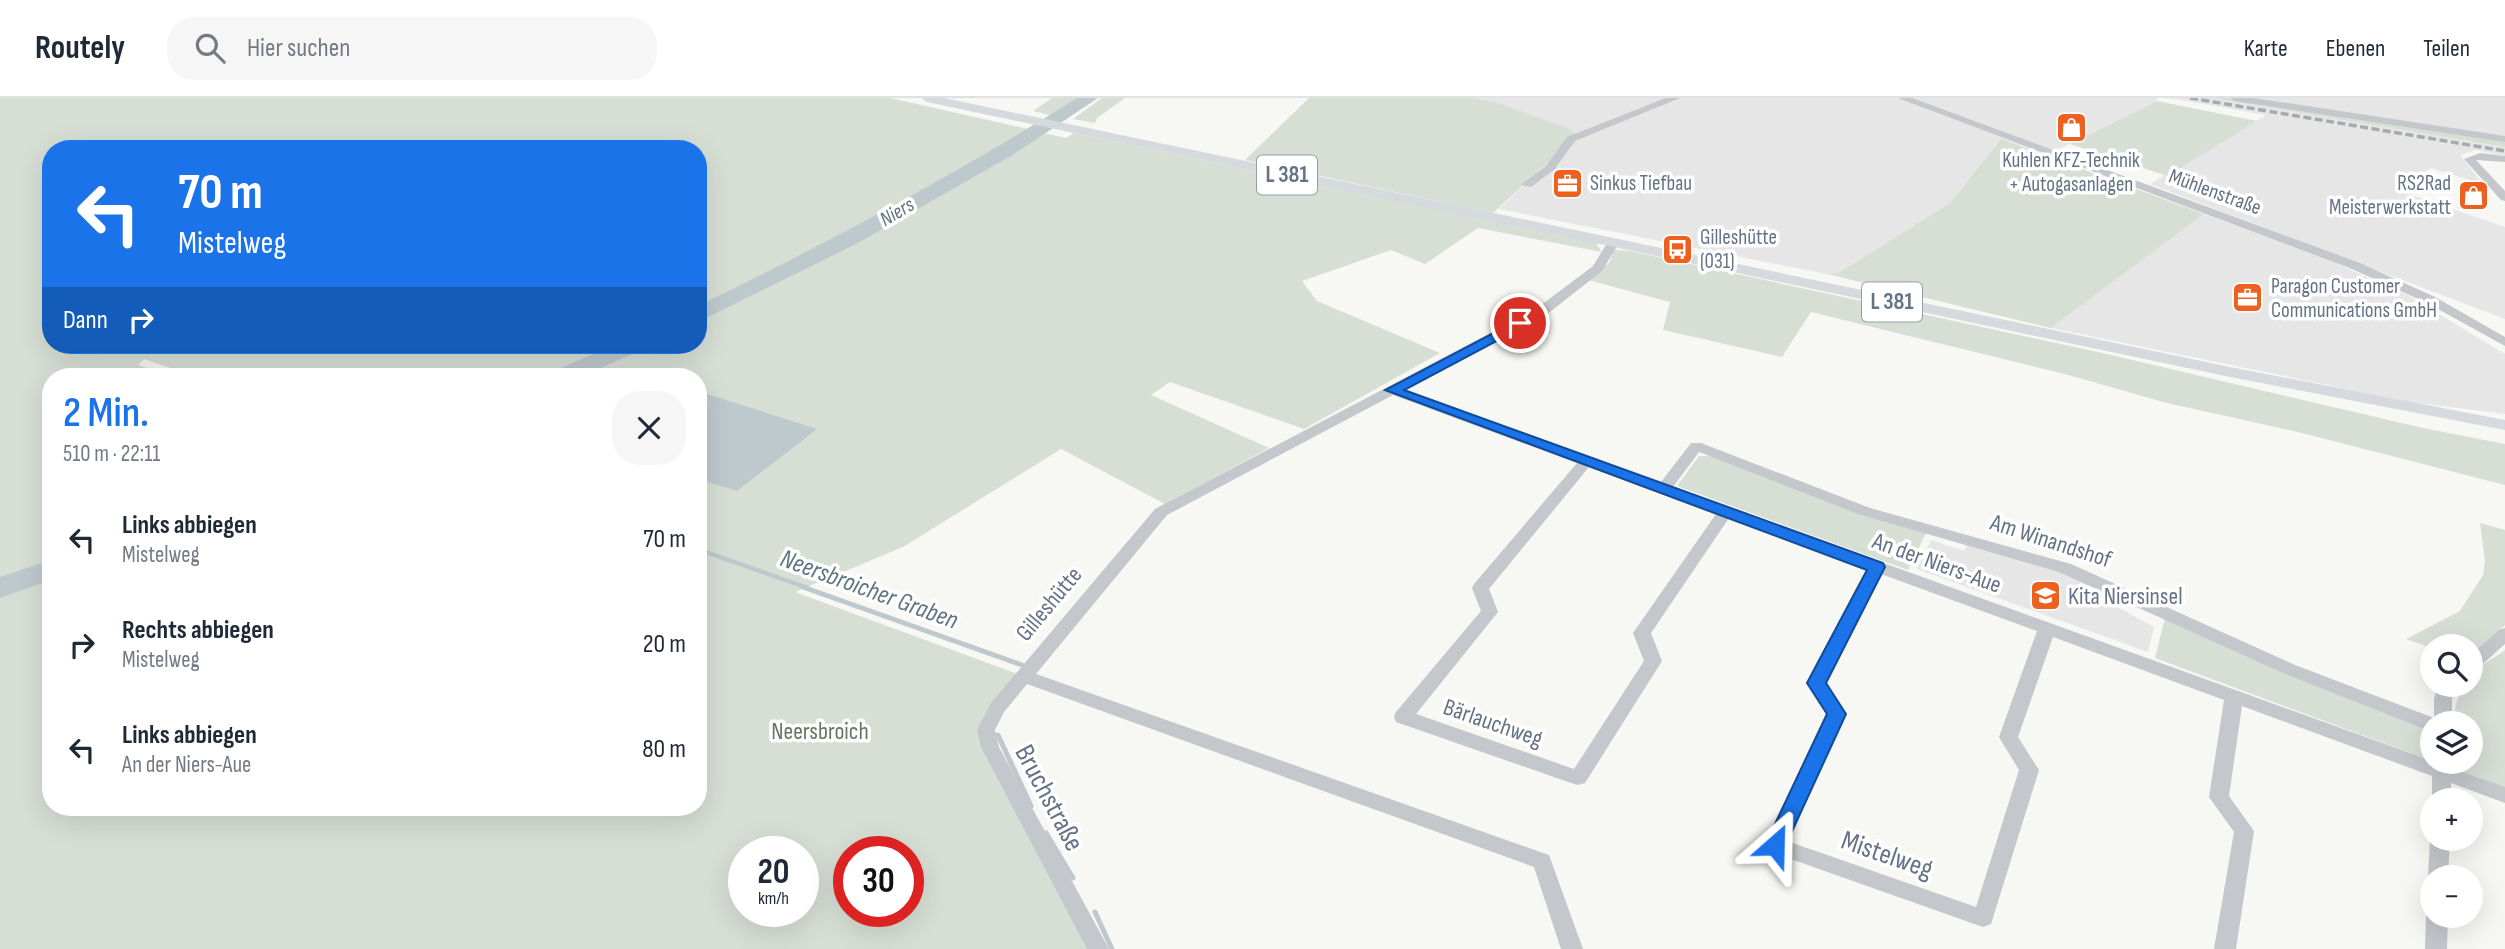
<!DOCTYPE html>
<html lang="de">
<meta charset="utf-8">
<style>
:root{--surface:#fff;--page:#f6f6f7;--text:#1f2937;--muted:#747a83;--line:#e0e1e3;--accent:#1a73e8}
body{margin:0;font-family:"Sofia Sans Condensed",sans-serif;background:var(--page);color:var(--text);height:100vh;display:flex;flex-direction:column;font-size:26px;white-space:nowrap}
*{box-sizing:border-box;margin:0}
p{font-size:23px;color:var(--muted)}
.icon{flex:none;width:38px;height:38px;fill:none;stroke:currentColor;stroke-width:2;stroke-linecap:round;stroke-linejoin:round}
.map{position:relative;flex:1;overflow:hidden}
.details{position:absolute;left:42px;top:270px;width:665px;height:448px;display:flex;flex-direction:column;background:var(--surface);border-radius:28px;box-shadow:0 7px 28px #0002}
.details>*{flex:none}
.hud{position:absolute;left:42px;top:42px;width:665px;height:214px;border-radius:28px;box-shadow:0 7px 28px #0002;background:#1a73e8;color:#fff;overflow:hidden}
.buttons{position:absolute;left:2420px;top:536px;display:grid;gap:14px}
.buttons a{display:grid;place-items:center;width:63px;height:63px;border-radius:50%;background:var(--surface);box-shadow:0 7px 28px #0002;font-size:35px}
.speed{position:absolute;left:728px;top:738px;display:flex;gap:14px;font-size:35px;font-weight:700;text-align:center}
.speed>*{display:grid;place-content:center;width:91px;height:91px;border-radius:50%;background:var(--surface);box-shadow:0 7px 28px #0002;line-height:1}
.speed small{font-size:18px;font-weight:400}
.speed .limit{border:10px solid #d22;background:#fff;color:#111}
.pin{position:absolute;display:grid;place-items:center;width:60px;height:60px;color:#fff;margin:-30px;border:4px solid #fff;border-radius:50%;box-shadow:0 2px 7px #0007}
.me{position:absolute;width:77px;margin:-38px;rotate:25deg;stroke-linejoin:round;filter:drop-shadow(0 0 5px #0008)}
.turn{display:flex;align-items:center;gap:24px;height:147px;padding:0 21px;font-size:32px}
.turn .icon{width:91px;height:91px;stroke-width:2.5}
.turn b{display:block;font-size:49px;line-height:60px}
.then{display:flex;align-items:center;height:66px;padding:0 21px;background:#0003;gap:14px;font-size:26px}
.round{display:grid;place-items:center;flex:none;width:74px;height:74px;border-radius:28px;background:var(--page)}
.headline{display:flex;align-items:center;justify-content:space-between;height:119px;padding:0 21px}
h1{font-size:42px;font-weight:600;line-height:52px;color:var(--accent)}
ul{padding:0;list-style:none}
li{display:flex;align-items:center;gap:21px;height:105px;padding:0 21px}
li div{flex:1}
li b{display:block;font-size:26px}
li em{font-style:normal}
header{display:flex;align-items:center;gap:42px;box-sizing:border-box;height:98px;padding:0 35px;background:var(--surface);border-bottom:2px solid var(--line)}
header strong{font-size:33px}
nav{display:flex;gap:38px;margin-inline-start:auto;font-size:24px}
.search{width:490px;height:63px;background:var(--page);display:flex;align-items:center;gap:18px;box-sizing:border-box;padding:0 24px;border-radius:28px;color:var(--muted);font-size:26px}
.map>svg:first-child{display:block}
.built{fill:#e5e6e5}
.green{fill:#d7dfd5;fill-rule:evenodd}
.water{fill:#bec9ce}
.lines{fill:none;stroke-linecap:round;stroke-linejoin:round}
.stream-far1{stroke:#bec9ce;stroke-width:4.5}
.stream{stroke:#bec9ce;stroke-width:5}
.river{fill:#bec9ce;fill-rule:evenodd}
.minor{fill:#c4c7cb;fill-rule:evenodd}
.major{fill:#d6dadf;fill-rule:evenodd}
.rail{stroke:#a6abb2;stroke-width:3.5;stroke-dasharray:8 3.5;stroke-linecap:butt}
.route{fill:#1a73e8;stroke:#114b97;stroke-width:2}
.labels{text-anchor:middle;dominant-baseline:central;stroke-width:7;stroke-linejoin:round;paint-order:stroke}
.far-poi-label{font-size:21px;fill:#647486;stroke:#fff;text-anchor:start}
.far-street-label{font-size:21px;fill:#647486;stroke:#fff}
.far-water-label{font-size:21px;font-style:italic;fill:#607683;stroke:#fff}
.shield{fill:#fff;stroke:#929eaa;stroke-width:2}
.shield-label{font-size:23px;font-weight:bold;fill:#647486}
.street-label{font-size:24px;fill:#647486;stroke:#fff}
.poi-label{font-size:24px;fill:#647486;stroke:#fff;text-anchor:start}
.park-label{font-size:24px;fill:#637860;stroke:#fff}
.water-label{font-size:26px;font-style:italic;fill:#607683;stroke:#fff}
.near-street-label{font-size:28px;fill:#647486;stroke:#fff}
</style>
<header>
<strong>Routely</strong>
<div class="search"><svg class="icon" aria-label="search" viewBox="0 0 24 24"><circle cx="10" cy="10" r="6"/><path d="M15 15l6 6"/></svg>Hier suchen</div>
<nav><a>Karte</a><a>Ebenen</a><a>Teilen</a></nav>
</header>
<div class="map">
<svg width="2505" height="851" viewBox="0 0 2505 851">
<rect width="100%" height="100%" fill="#f7f7f4"/>
<g class="built">
<path d="M1473,0H2156L2157,3L2047,57L2001,41L1950,105L1840,174L1827,176L1499,111L1575,39L1495,4Z"/>
<path d="M2169,0H2211L2505,49V58L2476,52L2460,57L2483,86L2431,70L2400,93L2505,129V221L2150,86L2266,17Z"/>
<path d="M2253,0H2505V38L2469,34Z"/>
<path d="M2204,116L2333,164L2409,198L2505,256V316L2410,304L2051,230Z"/>
<path d="M1931,442L1964,453L1968,446L2042,467L2091,486L2088,495L2110,502V505L2154,529L2148,554L1917,471Z"/>
</g>
<g class="green">
<path d="M0,0H890L1033,32C924,97 814,159 698,214V51H51V247H624L551,278H193L144,261L138,267L172,278H51V468L0,487Z"/>
<path d="M1052,0H1085L1057,19L1033,13Z"/>
<path d="M1102,0H1125L1097,20L1095,25L1073,21Z"/>
<path d="M1309,0H1473L1495,4L1572,32L1576,39L1493,115L1245,62Z"/>
<path d="M2211,0H2227L2505,43V49Z"/>
<path d="M2157,3L2257,23L2167,78L2070,46Z"/>
<path d="M1043,35L1066,40L1074,35L1595,144L1602,154L1478,130L1425,166L1391,152L1302,183L1317,203L1440,255L1304,331L1170,284L1151,297L1269,350L1165,406L1061,351L903,449L795,494L1023,578L987,627L1092,851H0V500L51,480V709H698V278H571L642,247H698V221C817,165 931,102 1043,35ZM744,754H803V814H744ZM849,754H908V814H849Z"/>
<path d="M2001,41L2204,116L2051,230L1827,176L1840,174L1950,105Z"/>
<path d="M1613,152L1630,153L2098,254L2423,330L2505,346V387L2294,333L2167,305L2061,275L1811,214L1782,259L1663,232L1670,204L1588,182L1610,164Z"/>
<path d="M1699,358H1716L1926,435L1908,472L1677,388Z"/>
<path d="M2480,425L2505,432V527L2471,561V548H2432V550L2406,541L2460,513L2483,477L2485,463Z"/>
<path d="M2165,520L2421,628L2431,639L2429,655L2424,660L2155,560Z"/>
<path d="M2505,552V691L2457,673L2456,663H2471V625H2454V622L2456,605L2463,588L2471,586C2471,569 2493,562 2505,552Z"/>
</g>
<path class="water" d="M698,293L817,331L737,393L698,381Z"/>
<g class="lines">
<path class="stream-far1" d="M703,453L808,490"/>
<g class="stream">
<path d="M803,489L1022,567"/>
<path d="M998,637L1031,708"/>
<path d="M1046,735L1073,780"/>
<path d="M1095,814L1112,851"/>
</g>
<g class="river">
<path d="M1077,0H1098L1011,58L856,146L698,224V208C829,144 953,78 1077,0Z"/>
<path d="M614,247H645L641,252L583,278H551L554,273Z"/>
<path d="M51,462V482L0,500V479Z"/>
</g>
<g class="minor">
<path d="M1666,0H1680L1575,43L1554,72L1531,89L1521,87L1546,68L1567,39Z"/>
<path d="M1898,0H1912L2360,165L2435,199L2505,239V248L2427,205L2352,171Z"/>
<path d="M2230,0H2254L2505,38V44L2235,3Z"/>
<path d="M2480,55L2505,58V64L2476,62L2505,93V103L2501,102L2464,61Z"/>
<path d="M1613,141L1619,145L1602,173L1546,217L1404,292L1661,384L1691,345H1701L1870,410L2071,466L2295,567L2434,620V601L2438,586H2456L2452,601V625H2432V634L2283,575L2059,474L1858,416L1699,354L1673,389L2432,663H2452L2451,670L2505,689V705L2451,685V702H2432V704V678L2242,608L2229,698L2254,733L2236,851H2214L2234,734L2209,699L2224,602L2053,539L2018,639L2039,672L1991,826L1983,829L1768,753L1765,747L1827,616L1807,585L1868,471L1729,420L1651,535L1662,563L1585,685L1578,687L1571,685L1396,624L1394,619L1396,614L1481,513L1472,490L1474,486L1577,365L1393,297L1167,417L1036,576L1549,757L1583,851H1561L1534,769L1027,586L1004,614L995,632L999,649L1109,851H1087L981,649L977,632L991,605L1155,411L1536,211L1593,168L1609,142ZM1589,369L1716,416L1633,535L1644,563L1574,671L1416,616L1498,514L1489,491ZM1881,476L2037,533L1999,639L2019,672L1976,809L1787,743L1845,616L1825,585Z"/>
<path d="M2505,530V546L2477,571L2471,573V557L2499,532Z"/>
<path d="M2432,735V740H2450L2448,779H2432V786L2428,779L2430,740Z"/>
<path d="M2432,810V817H2448L2447,851H2425L2426,817Z"/>
</g>
<path class="major" d="M921,0H944L2230,269L2505,322V332L2230,279L927,4Z"/>
<path class="rail" d="M2190,0L2505,53"/>
</g>
<path class="route" d="M1520,221L1525,222V228L1404,292L1883,465L1885,469L1826,585L1846,616L1783,753L1775,756L1768,753L1765,747L1827,616L1807,585L1867,472L1385,292Z"/>
<defs>
<symbol id="shop-square" viewBox="-11 -11 22 22"><rect x="-9" y="-9" width="18" height="18" rx="4" fill="#ec611f" stroke="#fff"/><path d="M-5-2.5h2.3a2.7 3.5 0 0 1 5.4 0H5L5.5 6h-11ZM-1.5-2.5h3a1.5 2.3 0 0 0-3 0Z" fill="#fff"/></symbol>
<symbol id="office-square" viewBox="-11 -11 22 22"><rect x="-9" y="-9" width="18" height="18" rx="4" fill="#ec611f" stroke="#fff"/><path d="M-6-3h4V-5.5h4V-3h4V5H-6ZM-1-4.5V-3h2v-1.5ZM-6 0V1H6V0Z" fill="#fff"/></symbol>
<symbol id="bus-square" viewBox="-11 -11 22 22"><rect x="-9" y="-9" width="18" height="18" rx="4" fill="#ec611f" stroke="#fff"/><path d="M-5-6H5V4H4V6H2V4H-2V6H-4V4H-5ZM-3.5-4V0h7V-4ZM-3.5 1.2v1.5H-2V1.2ZM2 1.2v1.5H3.5V1.2Z" fill="#fff"/></symbol>
<symbol id="school-square" viewBox="-11 -11 22 22"><rect x="-9" y="-9" width="18" height="18" rx="4" fill="#ec611f" stroke="#fff"/><path d="M0-5L7-2L0 1L-7-2ZM-4 1L0 2.5L4 1V4Q0 6-4 4Z" fill="#fff"/></symbol>
</defs>
<g fill-rule="evenodd">
<use href="#shop-square" x="2054" y="12" width="35" height="35"/>
<use href="#office-square" x="1550" y="68" width="35" height="35"/>
<use href="#shop-square" x="2456" y="80" width="35" height="35"/>
<use href="#bus-square" x="1660" y="134" width="35" height="35"/>
<use href="#office-square" x="2230" y="182" width="35" height="35"/>
<use href="#school-square" x="2028" y="480" width="35" height="35"/>
</g>
<g class="labels">
<g class="far-poi-label">
<text x="2071" y="62" text-anchor="middle">Kuhlen KFZ-Technik<tspan x="2071" dy="24">+ Autogasanlagen</tspan></text>
<text x="1590" y="85">Sinkus Tiefbau</text>
<text x="2451" y="85" text-anchor="end">RS2Rad<tspan x="2451" dy="24">Meisterwerkstatt</tspan></text>
<text x="1700" y="139">Gilleshütte<tspan x="1700" dy="24">(031)</tspan></text>
<text x="2271" y="188">Paragon Customer<tspan x="2271" dy="24">Communications GmbH</tspan></text>
</g>
<g class="far-street-label">
<text transform="translate(2215 94) rotate(20)">Mühlenstraße</text>
</g>
<g class="far-water-label">
<text transform="translate(897 114) rotate(-31)">Niers</text>
</g>
<g class="shield">
<rect x="1257" y="57.5" width="60" height="39" rx="5"/>
<rect x="1862" y="184.5" width="60" height="39" rx="5"/>
</g>
<g class="shield-label">
<text x="1287" y="77">L 381</text>
<text x="1892" y="204">L 381</text>
</g>
<g class="street-label">
<text transform="translate(2051 443) rotate(18)">Am Winandshof</text>
<text transform="translate(1937 465) rotate(20)">An der Niers-Aue</text>
<text transform="translate(1049 506) rotate(-50)">Gilleshütte</text>
<text transform="translate(1493 625) rotate(19)">Bärlauchweg</text>
</g>
<g class="poi-label">
<text x="2068" y="498">Kita Niersinsel</text>
</g>
<g class="park-label">
<text x="820" y="633">Neersbroich</text>
</g>
<g class="water-label">
<text transform="translate(869 492) rotate(20)">Neersbroicher Graben</text>
</g>
<g class="near-street-label">
<text transform="translate(1049 700) rotate(62)">Bruchstraße</text>
<text transform="translate(1887 757) rotate(19)">Mistelweg</text>
</g>
</g>
</svg>
<div class="buttons">
<a><svg class="icon" aria-label="search" viewBox="0 0 24 24"><circle cx="10" cy="10" r="6"/><path d="M15 15l6 6"/></svg></a>
<a><svg class="icon" aria-label="layers" viewBox="0 0 24 24"><path d="M12 4l9 5-9 5-9-5zM3 14l9 5 9-5"/></svg></a>
<a>+</a>
<a>−</a>
</div>
<div class="speed"><div>20<small>km/h</small></div><div class="limit">30</div></div>
<div class="pin" style="left:1520px;top:225px;background:#d93025"><svg class="icon" aria-label="arrive" viewBox="0 0 24 24"><path d="M6 21V4h12l-3 4 3 4H6"/></svg></div>
<svg class="me" style="left:1775px;top:747px" viewBox="-20 -20 40 40"><path d="M0-17L14 15 0 8-14 15z" fill="#1a73e8" stroke="#fff" stroke-width="4"/></svg>
<div class="hud">
<div class="turn"><svg class="icon" aria-label="left" viewBox="0 0 24 24"><path d="M17 20v-9H6M10 6l-5 5 5 5"/></svg><div><b>70 m</b>Mistelweg</div></div>
<div class="then">Dann<svg class="icon" aria-label="right" viewBox="0 0 24 24"><path d="M7 20v-9h11M14 6l5 5-5 5"/></svg></div>
</div>
<section class="details">
<div class="headline"><div><h1>2 Min.</h1><p>510 m · 22:11</p></div><a class="round"><svg class="icon" aria-label="close" viewBox="0 0 24 24"><path d="M6 6l12 12M18 6L6 18"/></svg></a></div>
<ul>
<li><svg class="icon" aria-label="left" viewBox="0 0 24 24"><path d="M17 20v-9H6M10 6l-5 5 5 5"/></svg><div><b>Links abbiegen</b><p>Mistelweg</p></div><em>70 m</em></li>
<li><svg class="icon" aria-label="right" viewBox="0 0 24 24"><path d="M7 20v-9h11M14 6l5 5-5 5"/></svg><div><b>Rechts abbiegen</b><p>Mistelweg</p></div><em>20 m</em></li>
<li><svg class="icon" aria-label="left" viewBox="0 0 24 24"><path d="M17 20v-9H6M10 6l-5 5 5 5"/></svg><div><b>Links abbiegen</b><p>An der Niers-Aue</p></div><em>80 m</em></li>
</ul>
</section>
</div>
